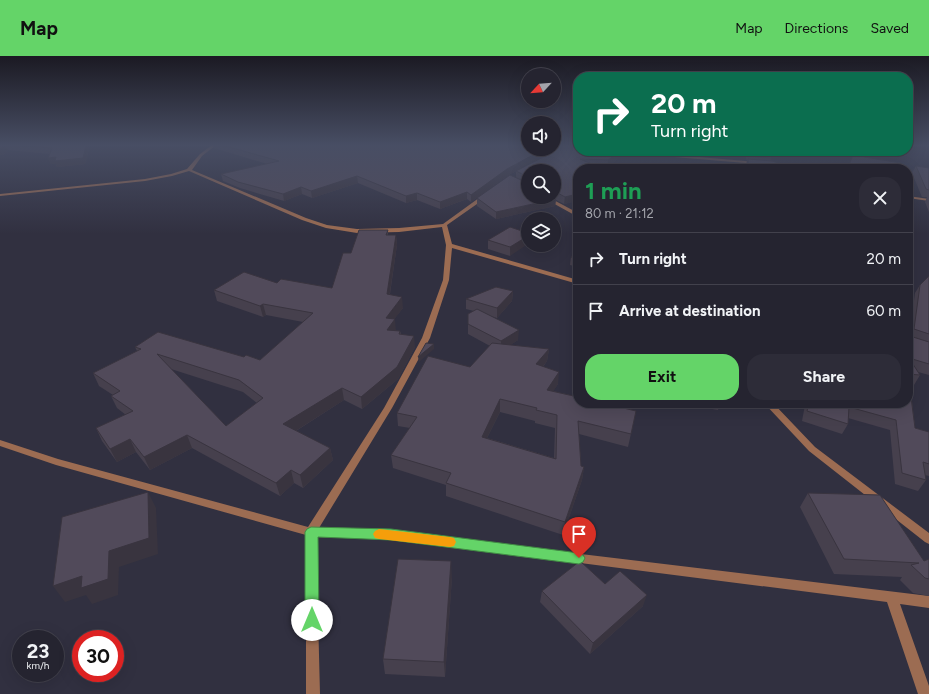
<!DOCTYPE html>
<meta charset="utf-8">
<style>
:root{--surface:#252430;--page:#2d2c38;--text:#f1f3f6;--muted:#a3a4ab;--line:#42414c;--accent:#64d468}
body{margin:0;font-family:Figtree,sans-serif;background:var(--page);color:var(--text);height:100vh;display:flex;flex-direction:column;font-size:15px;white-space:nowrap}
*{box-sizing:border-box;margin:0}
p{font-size:13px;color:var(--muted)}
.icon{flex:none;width:22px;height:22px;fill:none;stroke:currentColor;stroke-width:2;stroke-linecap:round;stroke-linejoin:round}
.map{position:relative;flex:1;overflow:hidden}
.drawer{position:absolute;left:573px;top:108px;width:340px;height:244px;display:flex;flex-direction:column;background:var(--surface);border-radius:16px;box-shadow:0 4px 16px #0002,0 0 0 1px var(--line)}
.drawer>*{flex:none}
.hud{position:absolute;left:573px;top:16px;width:340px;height:84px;border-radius:16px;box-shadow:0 4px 16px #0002,0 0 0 1px var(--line);background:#0b6e4f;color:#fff;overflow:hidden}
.needle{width:26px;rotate:244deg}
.tools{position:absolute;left:521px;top:12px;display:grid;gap:8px}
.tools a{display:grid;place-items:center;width:40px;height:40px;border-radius:50%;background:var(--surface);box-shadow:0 4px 16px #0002,0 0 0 1px var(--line);font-size:20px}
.speed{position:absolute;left:12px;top:574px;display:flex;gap:8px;font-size:20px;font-weight:700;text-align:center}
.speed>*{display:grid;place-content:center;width:52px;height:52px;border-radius:50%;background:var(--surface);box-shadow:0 4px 16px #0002,0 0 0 1px var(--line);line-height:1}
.speed small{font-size:10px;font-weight:400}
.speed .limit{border:6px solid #d22;background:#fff;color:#111}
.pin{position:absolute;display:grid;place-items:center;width:34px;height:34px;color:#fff;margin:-41px -17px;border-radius:50% 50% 50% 0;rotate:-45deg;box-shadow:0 0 4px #0007}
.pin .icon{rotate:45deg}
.me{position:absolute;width:44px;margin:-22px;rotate:0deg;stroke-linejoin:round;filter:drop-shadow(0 0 3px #0008)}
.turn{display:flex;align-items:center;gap:14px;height:84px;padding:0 12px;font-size:18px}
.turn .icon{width:52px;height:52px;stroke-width:2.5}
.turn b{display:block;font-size:28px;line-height:34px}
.round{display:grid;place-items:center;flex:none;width:42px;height:42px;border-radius:16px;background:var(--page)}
.headline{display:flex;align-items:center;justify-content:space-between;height:68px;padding:0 12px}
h1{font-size:24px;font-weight:700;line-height:30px;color:#1e9e55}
.primary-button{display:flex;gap:8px;margin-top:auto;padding:8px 12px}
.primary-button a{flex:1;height:46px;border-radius:16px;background:var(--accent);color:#111;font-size:16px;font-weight:700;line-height:46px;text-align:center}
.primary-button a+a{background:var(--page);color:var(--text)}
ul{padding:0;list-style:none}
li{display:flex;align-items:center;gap:12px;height:52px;padding:0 12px;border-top:1px solid var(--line)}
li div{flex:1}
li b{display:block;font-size:15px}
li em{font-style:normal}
header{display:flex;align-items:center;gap:24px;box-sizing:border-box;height:56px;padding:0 20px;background:var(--accent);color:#111}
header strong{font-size:19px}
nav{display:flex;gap:22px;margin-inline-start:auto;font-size:14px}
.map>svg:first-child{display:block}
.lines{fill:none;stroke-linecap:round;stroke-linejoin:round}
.minor{fill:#9c6c52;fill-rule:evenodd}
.wall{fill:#46404d;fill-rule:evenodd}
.shaded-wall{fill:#39343f}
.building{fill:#514a5a;stroke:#39343f;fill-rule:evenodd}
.route{fill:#64d468;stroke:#418a44}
.slow{fill:#f59e0b}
</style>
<header>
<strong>Map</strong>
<nav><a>Map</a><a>Directions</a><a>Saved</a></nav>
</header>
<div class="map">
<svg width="929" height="638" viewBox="0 0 929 638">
<rect width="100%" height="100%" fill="#313040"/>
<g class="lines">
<g class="minor">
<path d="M212,89H216L202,100L192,114L306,162L327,169L357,173L399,172L443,168L483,139H487V141L447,169L452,188L578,224V228L452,192L449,224L430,282L392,352L319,472L391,475L929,540V552L900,548L929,630V638H918L887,546L391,483L316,481L320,638H306V479L56,409L0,390V384L58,403L308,471L384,352L422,282L443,224L446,189L442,171L399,176L357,177L326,172L302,164L189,115L172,120L145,125L0,140V138L145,123L171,118L187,113L200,98Z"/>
<path d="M613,95H630L757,106L759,107L757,108L615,96Z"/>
<path d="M773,107L817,111L819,112L814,113L771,109V107Z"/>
<path d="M908,140L929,143V145L908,142Z"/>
<path d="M542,141H548L578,157V161Z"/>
<path d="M764,347H773L815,391L929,477V488L925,486L809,395Z"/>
</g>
</g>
<g class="wall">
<path d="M0,89H90L85,108L57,111L56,108H51L48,102L50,98L8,94L3,99H0Z"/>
<path d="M213,89H528V93H549L548,95L542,101L507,120L471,146L467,143L440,153L417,144L406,147L358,127L312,142L302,138L284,145L240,132L223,125L221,118L267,108L214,92Z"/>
<path d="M555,92L624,98L607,111L597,110L599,111L598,113H578V150L572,146L564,148L556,144L555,150L496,163L477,150V142L516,122V115L547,99ZM528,115H554V141H528Z"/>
<path d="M652,95H667V96Z"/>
<path d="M746,95H770L771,102L770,105L789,113H746V109L747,104L746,103Z"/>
<path d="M916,110L929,112V156L925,146L927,141H922L912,117Z"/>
<path d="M388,174V179H396L397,189L390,238L403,252L394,263L395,275H400L401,278L415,291L398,323L362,353L344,344L296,375L330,392L333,404L303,432L294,427L280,440L192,392L150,414L136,396L117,406L102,385L96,372L126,359L117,352L111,340L113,339L99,330L93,317L137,295L135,291L244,301L260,304L303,266L266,259L263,261L217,245L214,234L277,227L332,232L351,197ZM171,313L243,336L257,347L226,370Z"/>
<path d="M528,177L510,200L488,193V184Z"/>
<path d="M578,198V211L570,209L571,201Z"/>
<path d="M929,220V319L918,316L920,319L914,329L910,328L915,372L929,376V420L925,419L926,424L918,435L895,428L890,374L848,362V368L842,378L802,365L805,349L800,348V347H908L909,282L915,237L920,229Z"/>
<path d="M513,235L512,245L497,262L490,260L518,284L510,289L549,293L547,305L543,311L558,328L553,335L636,355L628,391L579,378L581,410L584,411L582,424L563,479L446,440V429L393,412L391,399L410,372L398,370L397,357L470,311L490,290L468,278V258L474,255L466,253V243ZM500,356L535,365V367L555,372L554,402L487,382Z"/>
<path d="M677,347H755L754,350H719L718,354Z"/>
<path d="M808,437L924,505L929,503V540L913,537L900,524L902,521L834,518L800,451Z"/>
<path d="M452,521L445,621L385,618L383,603Z"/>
<path d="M605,528L643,550L590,598L540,546L542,535Z"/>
</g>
<g class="shaded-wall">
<path d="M5,89L8,94L3,99H0V93Z"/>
<path d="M86,89H90L85,108L57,111L56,108H51L48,102L56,101Z"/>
<path d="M544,93H549L548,95L542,101L507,120L471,146V139L507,113Z"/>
<path d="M621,95H624V98L607,111L608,104Z"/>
<path d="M357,120L358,127L312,142L311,135Z"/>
<path d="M301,131L302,138L284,145L283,138Z"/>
<path d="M467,136V143L440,153V146Z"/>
<path d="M417,137V144L406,147V140Z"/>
<path d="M573,139L572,146L564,148L565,141Z"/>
<path d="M556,143L555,150L496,163V156Z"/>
<path d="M396,179L397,189L388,249L387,238Z"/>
<path d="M528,180V188L510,200V191Z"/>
<path d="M513,235L512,245L497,262V252Z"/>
<path d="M402,241L403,252L387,273L386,262Z"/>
<path d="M263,248L266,259L263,261L260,250Z"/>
<path d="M395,263L396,275L387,274Z"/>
<path d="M519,274L518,284L501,296V285Z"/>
<path d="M414,280L415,291L398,323L362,353L361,341Z"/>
<path d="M434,288V293L419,306L418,301Z"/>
<path d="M549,293L547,305L535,321L536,308Z"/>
<path d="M559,316L558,328L546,347L547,334Z"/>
<path d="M342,332L344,344L286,381L283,368Z"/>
<path d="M500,343V356L481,394L482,381Z"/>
<path d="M187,379L192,392L150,414L144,401Z"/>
<path d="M130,383L136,396L117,406L110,393Z"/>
<path d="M330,392L333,404L303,432L300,419Z"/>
<path d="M584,411L582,424L563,479L565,466Z"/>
<path d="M291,414L294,427L280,440L276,427Z"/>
<path d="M148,436L156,452L158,498L119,511L118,539L92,548L86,539L65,546L53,530L109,495Z"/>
<path d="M451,505L452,521L445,621L444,606Z"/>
<path d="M647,539L643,550L590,598L593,587Z"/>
</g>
<g class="building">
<path d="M0,89H5L0,93Z"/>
<path d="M10,89H86L83,102L55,105L56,101L48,102L52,92Z"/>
<path d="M222,89H528V93H544L507,113L471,139L467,136L440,146L417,137L406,140L357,120L311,135L301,131L283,138L238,126L221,118L279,105Z"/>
<path d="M555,89H578V95H621L608,104L580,103L599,111L596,113H578V142L573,139L565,141L554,135V115H528V121L516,115L547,99L554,93Z"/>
<path d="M747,95H770L771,102L747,100Z"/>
<path d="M855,95H863L864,101L901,107L900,113H847Z"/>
<path d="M748,103L772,105L782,108L789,113H748Z"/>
<path d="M916,110L929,112V134L926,133Z"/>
<path d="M510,119L528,127V141H553L556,143L496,156L477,142Z"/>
<path d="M510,171L528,177V180L510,191L488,184Z"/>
<path d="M359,174H388L386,179H396L387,238L402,241L386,262L395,263L387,274L400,275L399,278L414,280L397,311L361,341L342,332L283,368L330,392L300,419L291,414L276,427L187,379L144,401L130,383L110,393L96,372L133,355L111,340L120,335L93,317L141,293L135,291L158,276L244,301L246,299L260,304L313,257L263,248L260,250L214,234L244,216L277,227L281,223L332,232L343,197H351ZM157,298L239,324L263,342L226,370Z"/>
<path d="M578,198V203L571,201Z"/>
<path d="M929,220V278L914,273L920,229Z"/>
<path d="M496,231L513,235L497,252L466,243Z"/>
<path d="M477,253L519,274L501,285L468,268V258Z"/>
<path d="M913,281L929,286V308L909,302L920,319L908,318L915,372L929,376V408L923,406L926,424L902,417L896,364L849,351L848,368L807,355L809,347H908V282L913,283Z"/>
<path d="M426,287L434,288L418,301Z"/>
<path d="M492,287L549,293L536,308L559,316L547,334L578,341V347H602L636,355L631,378L578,365L581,410L584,411L565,466L446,427L451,417L391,399L417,361L397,357L428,300L470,311ZM500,343L537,352L536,354L557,359L556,403L482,381Z"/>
<path d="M148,436L149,482L109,495L108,523L81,532L82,520L53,530L62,461Z"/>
<path d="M808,437L880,439L924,505L929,503V523L925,522L911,509L919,507L844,503Z"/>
<path d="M398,503L451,505L444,606L383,603Z"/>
<path d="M580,505L605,528L620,515L647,539L593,587L542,535Z"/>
</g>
<linearGradient id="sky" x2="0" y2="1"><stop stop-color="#1b1a23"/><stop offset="0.5" stop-color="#484e64"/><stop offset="1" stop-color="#484e64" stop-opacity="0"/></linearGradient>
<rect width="929" height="178" fill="url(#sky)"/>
<path class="route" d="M311,471L391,473L579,497L583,499L585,502L583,506L579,508L391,484L318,481L319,564L317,569L312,571L307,569L305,564V476L307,473Z"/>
<path class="slow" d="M379,473L450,481L454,482L456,486L454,490L450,491L379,483L375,482L373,478L375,475Z"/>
</svg>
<div class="tools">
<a><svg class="needle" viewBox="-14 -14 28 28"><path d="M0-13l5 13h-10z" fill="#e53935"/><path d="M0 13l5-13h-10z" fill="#a3a4ab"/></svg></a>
<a><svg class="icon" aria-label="sound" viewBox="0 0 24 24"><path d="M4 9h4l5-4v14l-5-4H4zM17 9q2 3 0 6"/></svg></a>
<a><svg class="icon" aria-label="search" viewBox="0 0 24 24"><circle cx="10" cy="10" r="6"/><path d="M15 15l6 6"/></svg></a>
<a><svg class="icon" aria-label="layers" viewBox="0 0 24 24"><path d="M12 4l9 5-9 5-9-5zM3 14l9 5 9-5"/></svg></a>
</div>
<div class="speed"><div>23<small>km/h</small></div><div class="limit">30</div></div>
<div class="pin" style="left:579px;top:502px;background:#d93025"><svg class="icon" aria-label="arrive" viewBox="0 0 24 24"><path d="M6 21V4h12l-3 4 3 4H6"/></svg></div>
<svg class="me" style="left:312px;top:564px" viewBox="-20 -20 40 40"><circle r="19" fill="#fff"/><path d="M0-13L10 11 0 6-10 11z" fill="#64d468"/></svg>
<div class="hud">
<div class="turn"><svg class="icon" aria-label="right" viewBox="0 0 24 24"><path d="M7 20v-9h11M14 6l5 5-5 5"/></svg><div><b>20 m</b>Turn right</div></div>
</div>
<section class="drawer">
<div class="headline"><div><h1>1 min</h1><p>80 m · 21:12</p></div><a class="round"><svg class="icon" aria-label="close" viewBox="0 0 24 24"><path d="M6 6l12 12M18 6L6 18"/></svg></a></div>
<ul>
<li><svg class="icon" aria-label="right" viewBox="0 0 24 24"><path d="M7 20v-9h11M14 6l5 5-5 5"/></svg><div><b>Turn right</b></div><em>20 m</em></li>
<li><svg class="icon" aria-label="arrive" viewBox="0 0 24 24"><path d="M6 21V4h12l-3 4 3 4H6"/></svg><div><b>Arrive at destination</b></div><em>60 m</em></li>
</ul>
<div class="primary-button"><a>Exit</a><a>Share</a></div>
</section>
</div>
